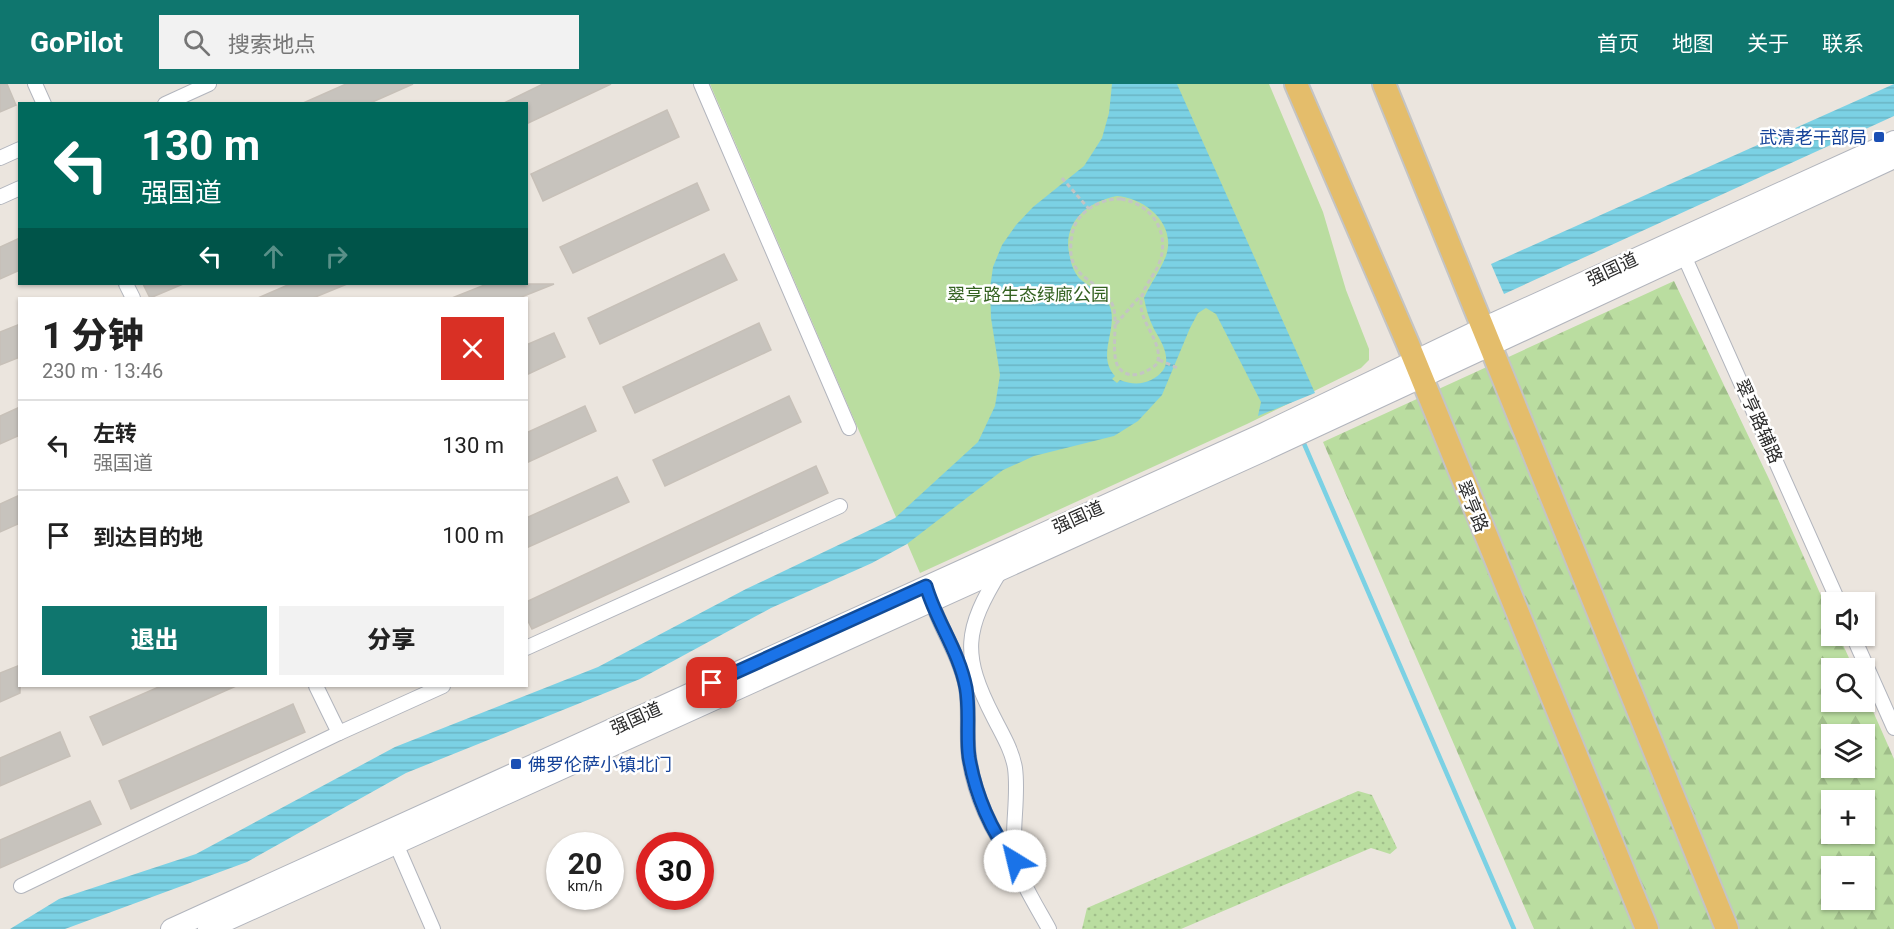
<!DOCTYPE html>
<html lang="zh">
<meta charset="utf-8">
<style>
:root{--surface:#fff;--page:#f2f2f2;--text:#222;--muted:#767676;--line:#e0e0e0;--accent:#0f766e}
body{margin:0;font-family:Roboto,"Noto Sans SC",sans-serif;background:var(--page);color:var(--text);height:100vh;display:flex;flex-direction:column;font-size:22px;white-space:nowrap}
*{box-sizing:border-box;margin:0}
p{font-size:20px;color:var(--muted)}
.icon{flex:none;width:33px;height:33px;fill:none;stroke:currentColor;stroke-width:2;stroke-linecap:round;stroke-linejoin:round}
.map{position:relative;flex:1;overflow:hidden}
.side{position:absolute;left:18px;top:213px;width:510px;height:390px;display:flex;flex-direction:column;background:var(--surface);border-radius:0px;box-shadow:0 2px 4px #0004}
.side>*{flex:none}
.banner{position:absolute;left:18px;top:18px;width:510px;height:183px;border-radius:0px;box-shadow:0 2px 4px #0004;background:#00695c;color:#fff;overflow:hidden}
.fabs{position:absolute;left:1821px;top:508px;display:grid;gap:12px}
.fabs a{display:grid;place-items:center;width:54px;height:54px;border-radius:0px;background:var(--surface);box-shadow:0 2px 4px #0004;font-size:30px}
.speed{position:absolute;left:546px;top:748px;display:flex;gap:12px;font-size:30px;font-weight:700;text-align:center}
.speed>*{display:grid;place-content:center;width:78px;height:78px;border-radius:50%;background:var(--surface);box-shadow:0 2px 4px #0004;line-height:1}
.speed small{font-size:15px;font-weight:400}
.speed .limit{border:9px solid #d22;background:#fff;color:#111}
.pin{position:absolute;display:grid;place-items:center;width:51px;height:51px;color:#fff;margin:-26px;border-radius:12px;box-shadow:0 3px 9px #0006}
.me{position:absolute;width:66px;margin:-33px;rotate:324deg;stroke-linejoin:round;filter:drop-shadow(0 0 4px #0008)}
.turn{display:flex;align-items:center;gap:21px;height:126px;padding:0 24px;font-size:27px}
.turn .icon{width:78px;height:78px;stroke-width:2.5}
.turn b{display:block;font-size:42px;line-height:51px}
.lanes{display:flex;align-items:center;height:57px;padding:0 24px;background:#0003;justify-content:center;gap:30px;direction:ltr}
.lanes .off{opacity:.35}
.round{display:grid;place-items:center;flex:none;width:63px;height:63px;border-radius:0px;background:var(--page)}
.headline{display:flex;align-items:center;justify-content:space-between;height:102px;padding:0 24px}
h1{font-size:36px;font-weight:800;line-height:45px}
.primary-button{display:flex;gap:12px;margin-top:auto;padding:12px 24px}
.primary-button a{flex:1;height:69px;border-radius:0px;background:var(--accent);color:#fff;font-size:24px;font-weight:800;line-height:69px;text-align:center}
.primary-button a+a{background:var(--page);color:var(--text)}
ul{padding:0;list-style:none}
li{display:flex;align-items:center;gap:18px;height:90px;padding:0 24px;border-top:2px solid var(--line)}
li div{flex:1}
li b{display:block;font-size:22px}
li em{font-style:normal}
header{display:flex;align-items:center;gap:36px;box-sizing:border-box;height:84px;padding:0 30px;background:var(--accent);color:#fff}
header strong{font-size:28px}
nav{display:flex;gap:33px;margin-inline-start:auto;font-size:21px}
.search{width:420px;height:54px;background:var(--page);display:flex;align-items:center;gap:15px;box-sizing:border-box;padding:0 21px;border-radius:0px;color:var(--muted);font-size:22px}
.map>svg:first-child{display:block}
.grass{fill:url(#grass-dots)}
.forest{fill:url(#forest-firs);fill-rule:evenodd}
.park{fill:#badda0}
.water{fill:url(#water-rules);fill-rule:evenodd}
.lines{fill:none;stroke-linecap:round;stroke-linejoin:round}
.stream{stroke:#7bd1e4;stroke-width:4.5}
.building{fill:#c7c3bd;stroke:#c7c0b8;stroke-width:1.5}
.minor-casing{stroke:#b2b5bd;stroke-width:16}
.secondary-casing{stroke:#b2b5bd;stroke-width:22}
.primary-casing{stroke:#c4c4c4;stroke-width:26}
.path{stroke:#c4c4c4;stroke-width:3;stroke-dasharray:4.5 3;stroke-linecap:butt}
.minor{stroke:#fff;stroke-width:14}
.secondary{stroke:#fff;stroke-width:20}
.primary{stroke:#e4bd6b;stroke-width:22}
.route-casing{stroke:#114b97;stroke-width:15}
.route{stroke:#1a73e8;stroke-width:10}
.transit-dot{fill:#1a4fb4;stroke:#fff;stroke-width:2}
.labels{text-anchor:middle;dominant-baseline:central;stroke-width:5;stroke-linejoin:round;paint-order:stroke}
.transit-label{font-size:18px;fill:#164399;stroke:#fff;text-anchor:end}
.street-label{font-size:18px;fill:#2b2b2b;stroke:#fff}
.park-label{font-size:18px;fill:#346221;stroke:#fff}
</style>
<header>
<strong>GoPilot</strong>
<div class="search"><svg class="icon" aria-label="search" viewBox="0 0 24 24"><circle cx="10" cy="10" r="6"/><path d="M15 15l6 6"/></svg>搜索地点</div>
<nav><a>首页</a><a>地图</a><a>关于</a><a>联系</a></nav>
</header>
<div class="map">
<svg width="1894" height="845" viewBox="0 0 1894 845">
<defs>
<pattern id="grass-dots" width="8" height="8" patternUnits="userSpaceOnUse" patternTransform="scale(1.5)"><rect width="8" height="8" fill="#badda0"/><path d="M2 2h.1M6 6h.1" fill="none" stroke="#a0be8a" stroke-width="1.8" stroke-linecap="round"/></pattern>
<pattern id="forest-firs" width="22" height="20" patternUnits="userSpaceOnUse" patternTransform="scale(1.5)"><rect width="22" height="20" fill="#badda0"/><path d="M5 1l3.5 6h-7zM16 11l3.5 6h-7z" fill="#a0be8a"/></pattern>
<pattern id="water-rules" width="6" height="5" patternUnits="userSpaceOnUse" patternTransform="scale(1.5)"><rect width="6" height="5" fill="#7bd1e4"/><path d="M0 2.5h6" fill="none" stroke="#6ab4c4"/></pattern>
</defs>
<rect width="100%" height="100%" fill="#ebe5de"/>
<path class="grass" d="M1358,707L1372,711L1397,764L1390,770L1371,764L1181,845H1082L1087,824Z"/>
<path class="forest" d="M1674,197L1769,395L1831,534L1832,552H1839L1854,585H1832V618H1864L1865,609L1894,675V845H1534L1323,358ZM1832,651H1864V684H1832ZM1832,717H1864V750H1832ZM1832,783H1864V816H1832Z"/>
<path class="park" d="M710,0H1269L1323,128L1346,206L1369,265V276L1361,284L1247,340L920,489Z"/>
<g class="water">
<path d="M1112,0H1177L1315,309L1258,332L1261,318L1216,230L1206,224L1198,229L1190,244L1162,311L1138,337L1114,352L1034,372L1003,386L907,460L872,479L771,524L640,595L406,689L247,778L65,845H10L59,815L196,770L395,663L598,583L746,505L895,434L978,358L995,322L1000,291L991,234L990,204L993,183L1002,161L1016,141L1033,123L1084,82L1102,54L1109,29ZM1117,112C1145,114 1177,140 1166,172C1160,187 1150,200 1144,214C1146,225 1149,235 1154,245C1164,262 1177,283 1151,296C1141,301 1130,300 1120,296L1117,299L1112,295L1115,292C1097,273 1116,248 1111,226C1107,209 1090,205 1079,194C1074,188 1071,180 1070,173C1061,140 1086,118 1117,112Z"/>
<path d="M1894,0V32L1504,210L1491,180Z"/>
</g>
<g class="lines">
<path class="stream" d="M1302,355L1514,845"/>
</g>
<g class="building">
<path d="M0,0H7L16,21L0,28Z"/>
<path d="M346,0H413L368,20H301Z"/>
<path d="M543,0H611L526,40V20H502Z"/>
<path d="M667,26L679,53L543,117L531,90Z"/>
<path d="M697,99L709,126L573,189L560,163Z"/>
<path d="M20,154V186L0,195V163Z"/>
<path d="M724,170L737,196L600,260L588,234Z"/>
<path d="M143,200H183L150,214Z"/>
<path d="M290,200H347L313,214H258Z"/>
<path d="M487,200H554L519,214H452Z"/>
<path d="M759,239L771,266L635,329L623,303Z"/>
<path d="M20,240V273L0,281V248Z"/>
<path d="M554,249L565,273L526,291V261Z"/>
<path d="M789,312L801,338L665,402L653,376Z"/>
<path d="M585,322L596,347L526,379V349Z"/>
<path d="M20,323V351L0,360V332Z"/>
<path d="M816,382L828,409L532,545L526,533V518Z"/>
<path d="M617,393L629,418L526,464V434Z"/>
<path d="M20,411V439L0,448V420Z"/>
<path d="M20,581V609L0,618V589Z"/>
<path d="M161,602H236L103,661L90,633Z"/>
<path d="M293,620L305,648L131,725L119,697Z"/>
<path d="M60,648L70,672L0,702V674Z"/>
<path d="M90,717L101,740L0,784V756Z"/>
</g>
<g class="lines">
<defs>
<g id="minor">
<path d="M35,0L44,20"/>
<path d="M701,0L849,344"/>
<path d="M165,20L209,0"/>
<path d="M0,74L20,65"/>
<path d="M0,113L20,104"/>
<path d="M1681,165L1839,519"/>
<path d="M126,200L133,214"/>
<path d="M1001,486C964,546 961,570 994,634C1002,650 1012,666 1015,684C1019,714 1011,745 1015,775C1017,792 1040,828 1049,845"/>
<path d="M929,509C938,542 959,569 966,603C970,626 966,650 969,673C974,709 991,749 1015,777"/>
<path d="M1853,552L1894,644"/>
<path d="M526,564L840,422"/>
<path d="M316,602L339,649L443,602"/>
<path d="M393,753L433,845"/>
<path d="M21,802L339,649"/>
</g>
<g id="secondary">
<path d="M171,845L1264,349L1485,243L1894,57"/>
<path d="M208,845L1268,365L1894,74"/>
</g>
<g id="primary">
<path d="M1296,0L1408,260L1647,845"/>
<path d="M1384,0L1727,845"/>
</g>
</defs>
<use href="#minor" class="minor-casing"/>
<use href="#secondary" class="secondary-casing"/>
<use href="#primary" class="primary-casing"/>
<g class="path">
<path d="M1062,94L1089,125"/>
<path d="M1121,115C1151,120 1170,147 1160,177C1154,194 1140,204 1141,223C1143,242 1164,261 1157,280C1147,288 1131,297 1120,285C1109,274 1119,238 1113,222C1103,195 1067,198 1071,159C1072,150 1073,141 1080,133C1089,122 1106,114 1121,115Z"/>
<path d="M1116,240L1141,211"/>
<path d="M1159,276L1178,284"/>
</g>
<use href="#minor" class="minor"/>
<use href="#secondary" class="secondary"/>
<use href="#primary" class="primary"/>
</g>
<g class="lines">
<defs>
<path id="route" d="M712,599L926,502C936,537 959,567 966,604C970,627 966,651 969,673C975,709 991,749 1015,777"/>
</defs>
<use href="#route" class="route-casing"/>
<use href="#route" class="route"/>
</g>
<g class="transit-dot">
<rect x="1873" y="47" width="12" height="12" rx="3"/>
<rect x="510" y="674" width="12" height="12" rx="3"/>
</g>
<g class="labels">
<g class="transit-label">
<text x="1867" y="53">武清老干部局</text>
<text x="528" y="680" text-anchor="start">佛罗伦萨小镇北门</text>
</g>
<g class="street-label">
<text transform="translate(1612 185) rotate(-25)">强国道</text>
<text transform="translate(1759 337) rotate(66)">翠亨路辅路</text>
<text transform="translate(1473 422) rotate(68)">翠亨路</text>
<text transform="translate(1078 433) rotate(-24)">强国道</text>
<text transform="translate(636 634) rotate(-24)">强国道</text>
</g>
<g class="park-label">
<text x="1028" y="210">翠亨路生态绿廊公园</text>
</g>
</g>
</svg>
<div class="fabs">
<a><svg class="icon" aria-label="sound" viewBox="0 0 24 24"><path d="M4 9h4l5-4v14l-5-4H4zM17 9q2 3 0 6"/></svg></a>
<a><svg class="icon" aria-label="search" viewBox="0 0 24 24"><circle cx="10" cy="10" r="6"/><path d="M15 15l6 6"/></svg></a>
<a><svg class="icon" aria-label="layers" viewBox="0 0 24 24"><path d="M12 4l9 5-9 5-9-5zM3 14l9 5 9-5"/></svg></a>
<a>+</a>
<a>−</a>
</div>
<div class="speed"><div>20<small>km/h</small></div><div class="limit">30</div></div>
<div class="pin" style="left:712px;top:599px;background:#d93025"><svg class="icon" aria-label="arrive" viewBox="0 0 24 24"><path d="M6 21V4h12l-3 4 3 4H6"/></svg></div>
<svg class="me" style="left:1015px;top:777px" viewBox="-20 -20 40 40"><circle r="19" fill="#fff"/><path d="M0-13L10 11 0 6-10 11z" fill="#1a73e8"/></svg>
<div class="banner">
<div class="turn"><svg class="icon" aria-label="left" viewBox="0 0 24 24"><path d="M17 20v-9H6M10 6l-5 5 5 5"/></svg><div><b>130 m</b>强国道</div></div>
<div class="lanes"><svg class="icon" aria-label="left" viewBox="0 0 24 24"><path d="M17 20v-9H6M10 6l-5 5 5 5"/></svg><svg class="icon off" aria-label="ahead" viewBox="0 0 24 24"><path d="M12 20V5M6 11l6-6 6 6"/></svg><svg class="icon off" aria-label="right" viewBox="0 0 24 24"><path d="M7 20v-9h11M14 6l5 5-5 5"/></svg></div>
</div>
<section class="side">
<div class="headline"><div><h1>1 分钟</h1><p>230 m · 13:46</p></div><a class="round" style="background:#d93025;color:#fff"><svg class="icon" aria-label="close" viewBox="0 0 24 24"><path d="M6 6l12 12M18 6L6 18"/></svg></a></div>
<ul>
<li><svg class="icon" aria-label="left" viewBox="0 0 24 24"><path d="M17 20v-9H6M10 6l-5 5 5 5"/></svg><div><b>左转</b><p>强国道</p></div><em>130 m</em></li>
<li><svg class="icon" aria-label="arrive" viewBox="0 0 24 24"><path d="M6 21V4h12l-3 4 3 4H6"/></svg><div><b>到达目的地</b></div><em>100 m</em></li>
</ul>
<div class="primary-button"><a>退出</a><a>分享</a></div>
</section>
</div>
